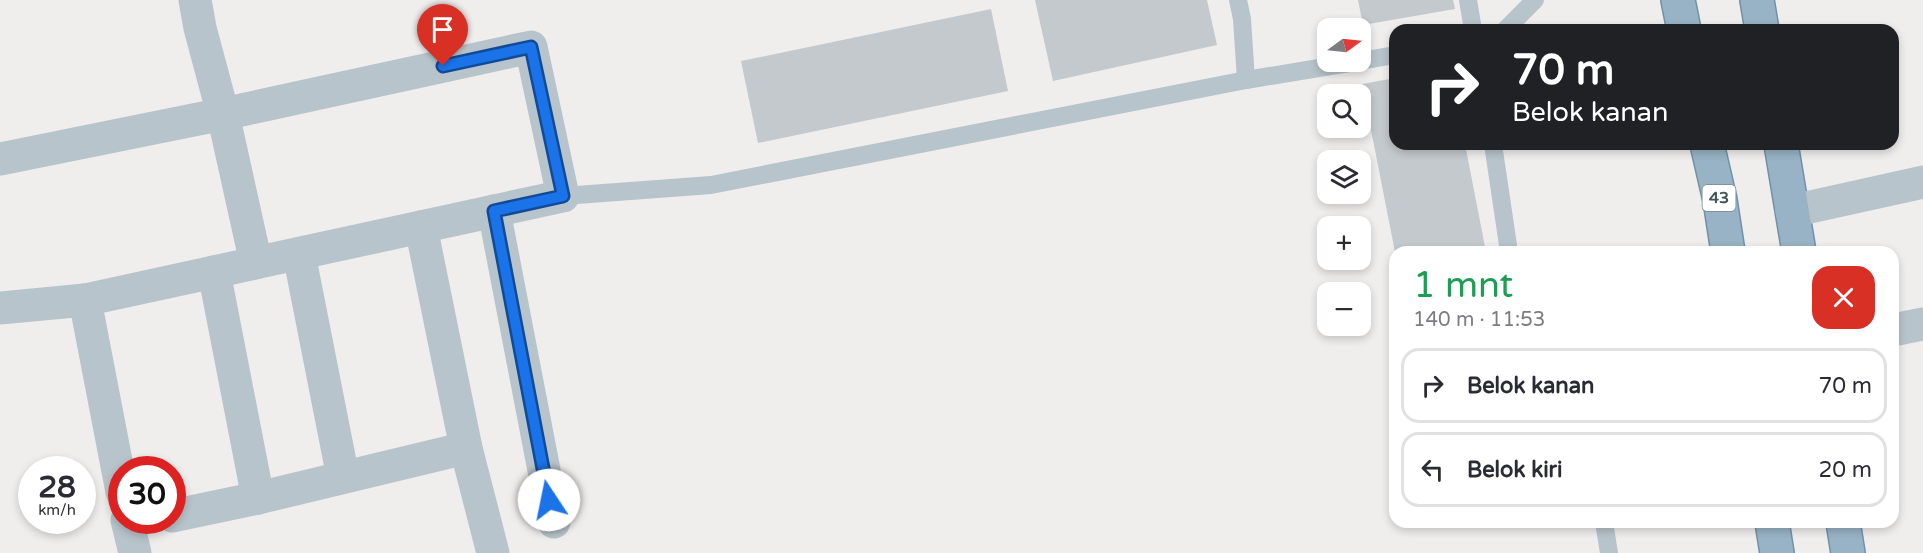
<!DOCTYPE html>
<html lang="id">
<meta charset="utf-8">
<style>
:root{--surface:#fff;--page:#f2f2f3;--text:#2b2b33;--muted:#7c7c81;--line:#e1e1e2}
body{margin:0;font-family:"Varela Round",sans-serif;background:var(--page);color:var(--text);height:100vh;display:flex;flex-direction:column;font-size:22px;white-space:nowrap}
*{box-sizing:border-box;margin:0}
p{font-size:20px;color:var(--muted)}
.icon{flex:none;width:33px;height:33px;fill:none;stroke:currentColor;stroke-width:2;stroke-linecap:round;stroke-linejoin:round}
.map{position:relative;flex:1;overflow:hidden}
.drawer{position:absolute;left:1389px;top:246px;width:510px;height:282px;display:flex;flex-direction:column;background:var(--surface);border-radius:18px;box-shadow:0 3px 9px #0003}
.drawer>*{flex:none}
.hud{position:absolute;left:1389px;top:24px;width:510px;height:126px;border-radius:18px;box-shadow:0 3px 9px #0003;background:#202124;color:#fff;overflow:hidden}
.needle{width:39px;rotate:75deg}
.fabs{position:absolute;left:1317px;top:18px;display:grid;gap:12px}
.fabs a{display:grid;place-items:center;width:54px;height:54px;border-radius:12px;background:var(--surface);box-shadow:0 3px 9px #0003;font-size:30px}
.speed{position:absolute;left:18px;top:456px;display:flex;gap:12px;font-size:30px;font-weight:700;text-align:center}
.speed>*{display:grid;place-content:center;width:78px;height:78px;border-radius:50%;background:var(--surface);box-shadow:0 3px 9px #0003;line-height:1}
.speed small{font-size:15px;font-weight:400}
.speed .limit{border:9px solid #d22;background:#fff;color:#111}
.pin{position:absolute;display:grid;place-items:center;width:51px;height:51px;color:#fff;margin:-62px -26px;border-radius:50% 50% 50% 0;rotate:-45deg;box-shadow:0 0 6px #0007}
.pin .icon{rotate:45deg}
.me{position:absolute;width:66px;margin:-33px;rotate:349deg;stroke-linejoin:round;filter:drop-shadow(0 0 4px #0008)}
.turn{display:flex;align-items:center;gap:21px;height:126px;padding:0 24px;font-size:27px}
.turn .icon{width:78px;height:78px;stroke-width:2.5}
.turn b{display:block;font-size:42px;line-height:51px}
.round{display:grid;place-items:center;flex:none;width:63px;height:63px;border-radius:18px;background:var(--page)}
.summary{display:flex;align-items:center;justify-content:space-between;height:102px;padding:0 24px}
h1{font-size:36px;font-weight:600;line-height:45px;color:#1e9e55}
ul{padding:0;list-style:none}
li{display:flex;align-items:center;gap:18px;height:75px;margin:0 12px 9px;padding:0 12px;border:3px solid var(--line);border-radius:18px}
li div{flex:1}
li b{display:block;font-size:22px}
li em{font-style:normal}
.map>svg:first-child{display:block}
.building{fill:#c4c9cd}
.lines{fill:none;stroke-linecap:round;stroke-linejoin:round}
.trunk-casing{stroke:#6f91a9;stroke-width:36}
.service{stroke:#b8c4cb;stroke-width:18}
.minor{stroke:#b8c4cb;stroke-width:33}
.trunk{stroke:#98b3c5;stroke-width:33}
.route-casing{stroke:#114b97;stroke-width:15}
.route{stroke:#1a73e8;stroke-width:10}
.labels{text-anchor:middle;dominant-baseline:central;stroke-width:4.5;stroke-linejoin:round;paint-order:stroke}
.shield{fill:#fff;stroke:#7d878c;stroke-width:1.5}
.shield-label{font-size:16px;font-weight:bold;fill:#45535b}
</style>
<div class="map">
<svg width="1923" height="553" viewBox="0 0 1923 553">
<rect width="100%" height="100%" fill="#f0eded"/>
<g class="building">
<path d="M1035,0H1207L1217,45L1053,81Z"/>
<path d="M1358,0H1453L1455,9L1363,25Z"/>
<path d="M991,9L1008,91L758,143L741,61Z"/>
<path d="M1395,78V144H1465L1486,252H1395L1362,84Z"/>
</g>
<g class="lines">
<defs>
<g id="trunk">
<path d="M1678,0L1684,30"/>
<path d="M1757,0L1762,30"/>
<path d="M1707,144L1720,200L1728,252"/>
<path d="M1781,144L1799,252"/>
<path d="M1772,522L1777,553"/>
<path d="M1843,522L1848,553"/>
</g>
</defs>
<use href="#trunk" class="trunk-casing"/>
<g class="service">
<path d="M1238,0L1242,19L1246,80"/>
<path d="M1468,0L1473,30"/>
<path d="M1505,30L1535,0"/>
<path d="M1360,61L1395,55"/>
<path d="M1493,144L1509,252"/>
<path d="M563,196L711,185L1246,80L1355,62"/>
<path d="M1604,522L1609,553"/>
</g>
<g class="minor">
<path d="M195,0L200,28L223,114L256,263"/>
<path d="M0,159L223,114L531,47L563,196L85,300L0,308"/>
<path d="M494,211L554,522"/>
<path d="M1792,211L1923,182"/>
<path d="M421,227L466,448L493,553"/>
<path d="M299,254L343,477"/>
<path d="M214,272L258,498"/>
<path d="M85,300L122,492"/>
<path d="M1893,330L1923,324"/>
<path d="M172,516L258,498L466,448"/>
<path d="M127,520L135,553"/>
</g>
<use href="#trunk" class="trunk"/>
</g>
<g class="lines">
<defs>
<path id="route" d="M443,66L531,47L563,196L494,211L549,500"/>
</defs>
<use href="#route" class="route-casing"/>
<use href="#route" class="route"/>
</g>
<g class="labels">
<rect class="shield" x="1702.5" y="185" width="33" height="26" rx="4.5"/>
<g class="shield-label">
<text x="1719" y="198">43</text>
</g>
</g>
</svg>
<div class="fabs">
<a><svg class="needle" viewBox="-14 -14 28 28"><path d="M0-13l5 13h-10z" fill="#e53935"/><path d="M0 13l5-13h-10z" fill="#7c7c81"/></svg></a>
<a><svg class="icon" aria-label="search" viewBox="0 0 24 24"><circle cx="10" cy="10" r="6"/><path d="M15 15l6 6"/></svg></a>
<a><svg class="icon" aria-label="layers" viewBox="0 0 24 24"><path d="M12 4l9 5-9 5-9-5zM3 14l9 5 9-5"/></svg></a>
<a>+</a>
<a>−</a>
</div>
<div class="speed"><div>28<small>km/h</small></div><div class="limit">30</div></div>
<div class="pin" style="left:443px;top:66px;background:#d93025"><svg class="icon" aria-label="arrive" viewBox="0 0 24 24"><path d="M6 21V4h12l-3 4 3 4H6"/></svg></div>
<svg class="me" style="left:549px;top:500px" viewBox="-20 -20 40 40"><circle r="19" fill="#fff"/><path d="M0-13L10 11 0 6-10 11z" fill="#1a73e8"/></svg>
<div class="hud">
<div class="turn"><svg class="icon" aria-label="right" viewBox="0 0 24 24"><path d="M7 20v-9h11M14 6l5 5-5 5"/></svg><div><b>70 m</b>Belok kanan</div></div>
</div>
<section class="drawer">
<div class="summary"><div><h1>1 mnt</h1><p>140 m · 11:53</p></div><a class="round" style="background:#d93025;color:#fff"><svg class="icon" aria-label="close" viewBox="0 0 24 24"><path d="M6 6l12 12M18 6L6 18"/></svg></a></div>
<ul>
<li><svg class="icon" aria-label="right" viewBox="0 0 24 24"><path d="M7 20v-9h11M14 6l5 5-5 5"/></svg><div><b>Belok kanan</b></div><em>70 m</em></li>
<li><svg class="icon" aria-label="left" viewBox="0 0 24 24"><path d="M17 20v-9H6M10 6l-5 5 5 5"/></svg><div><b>Belok kiri</b></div><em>20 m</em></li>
</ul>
</section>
</div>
